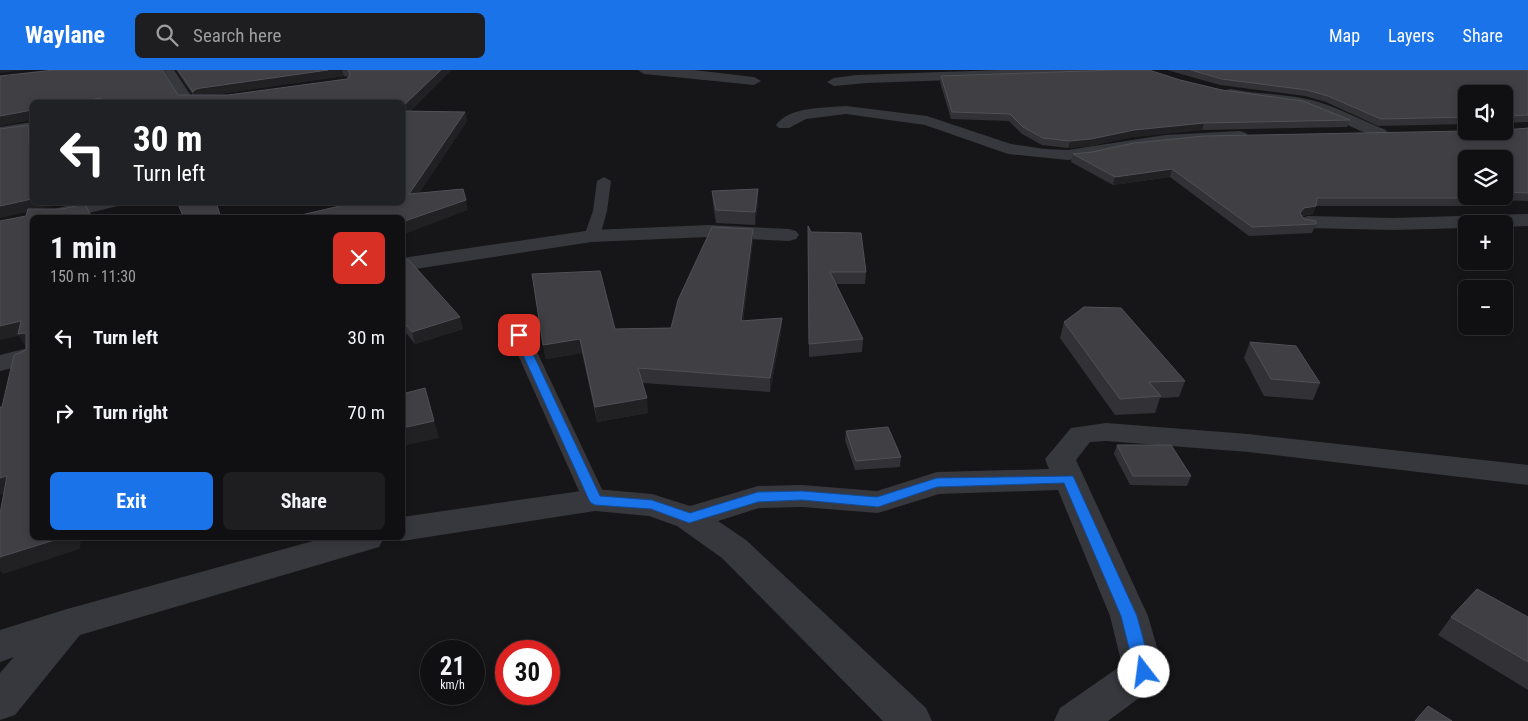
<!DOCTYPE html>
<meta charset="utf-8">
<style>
:root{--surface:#101012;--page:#1e1e20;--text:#f1f3f6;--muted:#9c9d9f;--line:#303032;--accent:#1a73e8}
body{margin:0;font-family:"Roboto Condensed",sans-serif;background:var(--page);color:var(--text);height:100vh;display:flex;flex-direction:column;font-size:19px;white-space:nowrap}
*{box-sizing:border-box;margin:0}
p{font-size:16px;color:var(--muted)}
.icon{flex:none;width:28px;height:28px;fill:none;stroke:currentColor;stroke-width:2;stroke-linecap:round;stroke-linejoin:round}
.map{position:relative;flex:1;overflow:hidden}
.drawer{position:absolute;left:30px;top:145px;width:375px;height:325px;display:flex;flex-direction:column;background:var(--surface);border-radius:8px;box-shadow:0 2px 8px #0003,0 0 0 1px var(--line)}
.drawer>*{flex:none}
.banner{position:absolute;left:30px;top:30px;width:375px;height:105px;border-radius:8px;box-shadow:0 2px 8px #0003,0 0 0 1px var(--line);background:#202124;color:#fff;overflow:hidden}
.controls{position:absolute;left:1458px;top:15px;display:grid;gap:10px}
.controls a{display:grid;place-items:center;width:55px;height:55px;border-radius:8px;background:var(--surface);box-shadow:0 2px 8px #0003,0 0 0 1px var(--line);font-size:25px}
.speed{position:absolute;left:420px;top:570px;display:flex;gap:10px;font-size:25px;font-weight:700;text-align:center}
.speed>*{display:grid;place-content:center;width:65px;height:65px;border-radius:50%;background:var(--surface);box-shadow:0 2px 8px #0003,0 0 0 1px var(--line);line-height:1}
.speed small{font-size:12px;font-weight:400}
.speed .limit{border:8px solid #d22;background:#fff;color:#111}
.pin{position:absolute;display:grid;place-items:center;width:42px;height:42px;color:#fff;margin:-21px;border-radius:10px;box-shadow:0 2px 8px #0006}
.me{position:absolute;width:55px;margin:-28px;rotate:345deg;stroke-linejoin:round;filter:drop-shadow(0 0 4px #0008)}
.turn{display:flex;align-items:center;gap:18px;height:105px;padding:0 20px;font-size:22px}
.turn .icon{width:65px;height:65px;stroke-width:2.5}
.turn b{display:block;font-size:35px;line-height:42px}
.round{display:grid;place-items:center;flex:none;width:52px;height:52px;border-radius:8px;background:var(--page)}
.overview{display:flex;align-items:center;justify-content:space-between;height:85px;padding:0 20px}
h1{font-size:30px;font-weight:700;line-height:38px}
.action{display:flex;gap:10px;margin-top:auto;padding:10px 20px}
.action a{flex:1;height:58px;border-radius:8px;background:var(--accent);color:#fff;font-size:20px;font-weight:700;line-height:58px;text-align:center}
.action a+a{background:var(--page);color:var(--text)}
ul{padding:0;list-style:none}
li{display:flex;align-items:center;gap:15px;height:75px;padding:0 20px}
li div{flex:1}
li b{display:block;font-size:19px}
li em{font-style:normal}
header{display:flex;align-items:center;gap:30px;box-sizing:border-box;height:70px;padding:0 25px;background:var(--accent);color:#fff}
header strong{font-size:24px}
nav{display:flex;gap:28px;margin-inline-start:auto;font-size:18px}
.search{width:350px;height:45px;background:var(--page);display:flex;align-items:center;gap:12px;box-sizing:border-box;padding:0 18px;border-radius:8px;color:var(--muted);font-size:19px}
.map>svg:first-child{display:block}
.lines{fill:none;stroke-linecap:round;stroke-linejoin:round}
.service{fill:#37383d;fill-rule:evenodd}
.minor{fill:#37383d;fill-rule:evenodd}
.wall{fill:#323236;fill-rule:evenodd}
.shaded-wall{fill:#212124}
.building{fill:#3f3f44;stroke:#4f5156}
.route{fill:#1a73e8;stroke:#114b97}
</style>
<header>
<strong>Waylane</strong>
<div class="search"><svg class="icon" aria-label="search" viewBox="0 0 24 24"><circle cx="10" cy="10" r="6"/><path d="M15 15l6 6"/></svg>Search here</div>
<nav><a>Map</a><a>Layers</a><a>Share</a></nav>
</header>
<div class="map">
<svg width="1528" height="651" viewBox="0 0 1528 651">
<rect width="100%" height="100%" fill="#161618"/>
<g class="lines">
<g class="service">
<path d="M604,107L611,111L607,141L600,166L598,169H586L584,166L593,141L597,111Z"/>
<path d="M519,259L526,261L529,265L607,430L604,436L595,439L586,436L583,430L509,265L512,261Z"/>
</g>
<g class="minor">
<path d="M162,0H174L195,32H181Z"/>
<path d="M638,0H694L754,7L761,11L754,15L644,4Z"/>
<path d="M1000,0H1133L1127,4L867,13L834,16L827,12L834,8L856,5Z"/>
<path d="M1231,19C1260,25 1290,23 1318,32C1341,39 1363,51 1386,60L1388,63L1386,66L1380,68C1355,61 1332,45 1307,38C1280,31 1253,33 1226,26L1224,23L1226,20Z"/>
<path d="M846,36L927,46L1011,74L1045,79L1068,80L1165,65L1240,61L1246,63L1248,66L1246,69L1240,71L1165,75L1068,90L1008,84L925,55L846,44L806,49L789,58H779L776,55C790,36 825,38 846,36Z"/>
<path d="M32,52V62L0,67V57Z"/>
<path d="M83,132H120L118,136L68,148H32V151L30,148L33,144Z"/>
<path d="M1528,144V156L1504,157V154H1466V158L1393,160L1308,158L1301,156L1298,152L1301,148L1308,146L1393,148Z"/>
<path d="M709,155L789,159L796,161L799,165L796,169L789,171L709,167L592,172L402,201V188L592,160Z"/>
<path d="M32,277V293L0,301V285Z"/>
<path d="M1106,353L1248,364L1528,395V415L1248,382L1106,371L1090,372L1076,390L1148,546L1164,602L1158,614L1108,651H1054L1060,638L1122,595L1110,546L1058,420L939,424L878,443L802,437L759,438L718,451L746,470L926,638L932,651H883L722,488L677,456L649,446L595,441L402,471L390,468H402V447L595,419L652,424L690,436L758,416L802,415L877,421L937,402L1049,399L1045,389L1071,358Z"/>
<path d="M324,468H384L379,477L80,565L15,645L0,650V603L14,587L0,592V560L67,539Z"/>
</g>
</g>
<g class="wall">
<path d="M176,0H451L410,41L465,42L467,51L419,123L468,140L340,136L332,132H402V32H32L0,6L178,25H193ZM344,6L348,7L347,9L228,25H211Z"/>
<path d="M1167,0H1528V52L1505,53L1504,56V24H1466V55V54L1378,56L1326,32L1305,26L1220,15Z"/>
<path d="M941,6L1180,10L1350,50L1347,57L1202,60L1132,67L1090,76L1068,78L1042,75L1022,64L1009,51L951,49L940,12Z"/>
<path d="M1528,58V131L1470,129L1466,136H1316L1313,144L1302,146L1304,149L1316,154L1312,163L1249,166L1170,107L1113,115L1071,92L1073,84ZM1466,89H1504V126H1466Z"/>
<path d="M712,121L758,132L755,155L716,153L713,134Z"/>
<path d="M808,156L811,162L866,202L865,214H836L863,269L862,282L809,287Z"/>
<path d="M753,171L743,251L782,248L781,262L770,322L643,313L648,343L597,352L582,283L546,289L543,275L615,259L671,258Z"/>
<path d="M402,190L463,259L415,274L402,258Z"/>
<path d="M1064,252L1185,311L1179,327L1160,328L1155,343L1115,345L1060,268Z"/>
<path d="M1250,272L1320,313L1313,330L1264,326L1244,288Z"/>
<path d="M846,361L901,387L900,397L855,400L845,370Z"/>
<path d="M1117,375L1191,406L1187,416L1130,415L1114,384Z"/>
<path d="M1451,547H1528V620L1438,565Z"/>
</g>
<g class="shaded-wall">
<path d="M0,0H27L0,3Z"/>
<path d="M328,0H342L344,6L205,26L196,31L193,22L196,19Z"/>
<path d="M441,0H451L402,48V37Z"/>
<path d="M101,28L103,32H78Z"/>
<path d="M32,40V50L0,56V46Z"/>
<path d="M465,42L467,51L411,135L409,124Z"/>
<path d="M1204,53L1202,60L1132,67L1090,76L1068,78L1070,71L1134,60Z"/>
<path d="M28,55L32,64V106L31,104Z"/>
<path d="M1172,99L1170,107L1113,115L1115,107Z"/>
<path d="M758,119V132L755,155V142Z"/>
<path d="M32,129V132H72L0,148V136Z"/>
<path d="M466,130L468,140L402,165V152Z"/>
<path d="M1316,136L1313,144L1300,146V143L1304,138Z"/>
<path d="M753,159V171L741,265V251Z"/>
<path d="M460,247L463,259L415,274L412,262Z"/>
<path d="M782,248L781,262L770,322V308Z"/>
<path d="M21,251L24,263L32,275L26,277L19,266L0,270V256Z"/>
<path d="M580,269L582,283L546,289L543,275Z"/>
<path d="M647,328L648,343L597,352L595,337Z"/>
<path d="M430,335L439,368L402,376V358Z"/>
<path d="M7,406L17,420L0,425V408Z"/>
<path d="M61,468H81L80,479L3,504L0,500V487Z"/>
</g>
<g class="building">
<path d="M54,0H162L178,25H228L347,9L350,5L348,0H441L402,37V32H101V28L78,32H32V40L0,46V6Z"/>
<path d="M178,0H328L201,18L196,19L193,22Z"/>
<path d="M1116,0H1149L1180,10L1222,20L1303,31L1350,50L1204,53L1134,60L1091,69L1070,71L1043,68L1023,57L1010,44L952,42L941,6Z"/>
<path d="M1191,0H1528V45L1508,46L1506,52H1504V24H1466V47L1381,49L1328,26L1307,20L1222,9Z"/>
<path d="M402,41L465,42L409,124L463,119L466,130L402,152V148H288L353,133L351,132H402Z"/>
<path d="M28,55L31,104H32V129L0,136V59Z"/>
<path d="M1504,57L1508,60L1528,58V123L1504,122V89H1466V121L1458,120L1466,125V126L1471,128H1317L1316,136L1304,138L1300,143L1304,149L1316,151V154L1252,157L1172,99L1115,107L1073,84L1092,82L1134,73L1204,66L1466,61H1504Z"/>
<path d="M758,119L755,142L716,140L712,121Z"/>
<path d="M187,132H216L221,148H177L183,146L178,134Z"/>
<path d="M85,134L92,148H32V468H61L0,487V444L7,406L0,408V337H2L14,285L26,280V264L24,263L18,264L21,251L0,256V151L26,146L28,139H62Z"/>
<path d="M808,156L811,162L861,163L866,202H830L863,269L809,274Z"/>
<path d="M712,157L753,159L741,251L782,248L770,308L638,298L647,328L595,337L580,269L543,275L532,204L600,201L615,259L671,258L678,230Z"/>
<path d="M402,190H409L460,247L412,262L402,250Z"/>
<path d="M1084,237L1121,238L1185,311L1149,312L1161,326L1120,329L1064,252Z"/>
<path d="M1250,272L1296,276L1320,313L1271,309Z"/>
<path d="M425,318L434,351L402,358V324Z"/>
<path d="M888,357L901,387L856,391L846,361Z"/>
<path d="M1117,375H1171L1191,406H1133Z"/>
<path d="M1477,519L1528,547V592L1451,547Z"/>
<path d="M1428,636L1452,651H1415Z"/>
</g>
<path class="route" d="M519,262L524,265L600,426L652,430L690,443L758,422L802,421L877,427L937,408L1073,406L1137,546L1152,602L1150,607L1144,609L1138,607L1135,602L1121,546L1064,413L937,417L878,437L802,430L758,432L689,453L651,439L595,435L591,433L589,430L514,265Z"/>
</svg>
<div class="controls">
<a><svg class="icon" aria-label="sound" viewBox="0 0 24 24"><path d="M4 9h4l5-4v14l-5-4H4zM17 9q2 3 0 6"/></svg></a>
<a><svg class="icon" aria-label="layers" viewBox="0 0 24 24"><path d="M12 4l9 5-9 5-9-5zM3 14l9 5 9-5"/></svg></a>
<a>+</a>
<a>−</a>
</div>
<div class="speed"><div>21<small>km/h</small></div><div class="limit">30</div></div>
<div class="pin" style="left:519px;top:265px;background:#d93025"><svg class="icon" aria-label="arrive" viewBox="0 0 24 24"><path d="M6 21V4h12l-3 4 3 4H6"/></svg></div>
<svg class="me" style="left:1144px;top:602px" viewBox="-20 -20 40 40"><circle r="19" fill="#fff"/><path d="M0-13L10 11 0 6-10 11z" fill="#1a73e8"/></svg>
<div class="banner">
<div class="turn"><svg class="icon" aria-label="left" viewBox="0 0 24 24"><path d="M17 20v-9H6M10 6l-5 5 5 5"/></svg><div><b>30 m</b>Turn left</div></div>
</div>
<section class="drawer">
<div class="overview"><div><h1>1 min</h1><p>150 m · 11:30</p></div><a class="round" style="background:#d93025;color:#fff"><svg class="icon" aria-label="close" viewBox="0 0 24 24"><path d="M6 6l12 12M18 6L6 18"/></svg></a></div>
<ul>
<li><svg class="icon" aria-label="left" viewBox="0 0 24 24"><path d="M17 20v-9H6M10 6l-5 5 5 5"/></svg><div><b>Turn left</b></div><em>30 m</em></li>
<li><svg class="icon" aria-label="right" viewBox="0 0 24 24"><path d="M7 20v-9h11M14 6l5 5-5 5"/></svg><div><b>Turn right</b></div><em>70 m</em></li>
</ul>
<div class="action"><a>Exit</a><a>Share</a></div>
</section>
</div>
